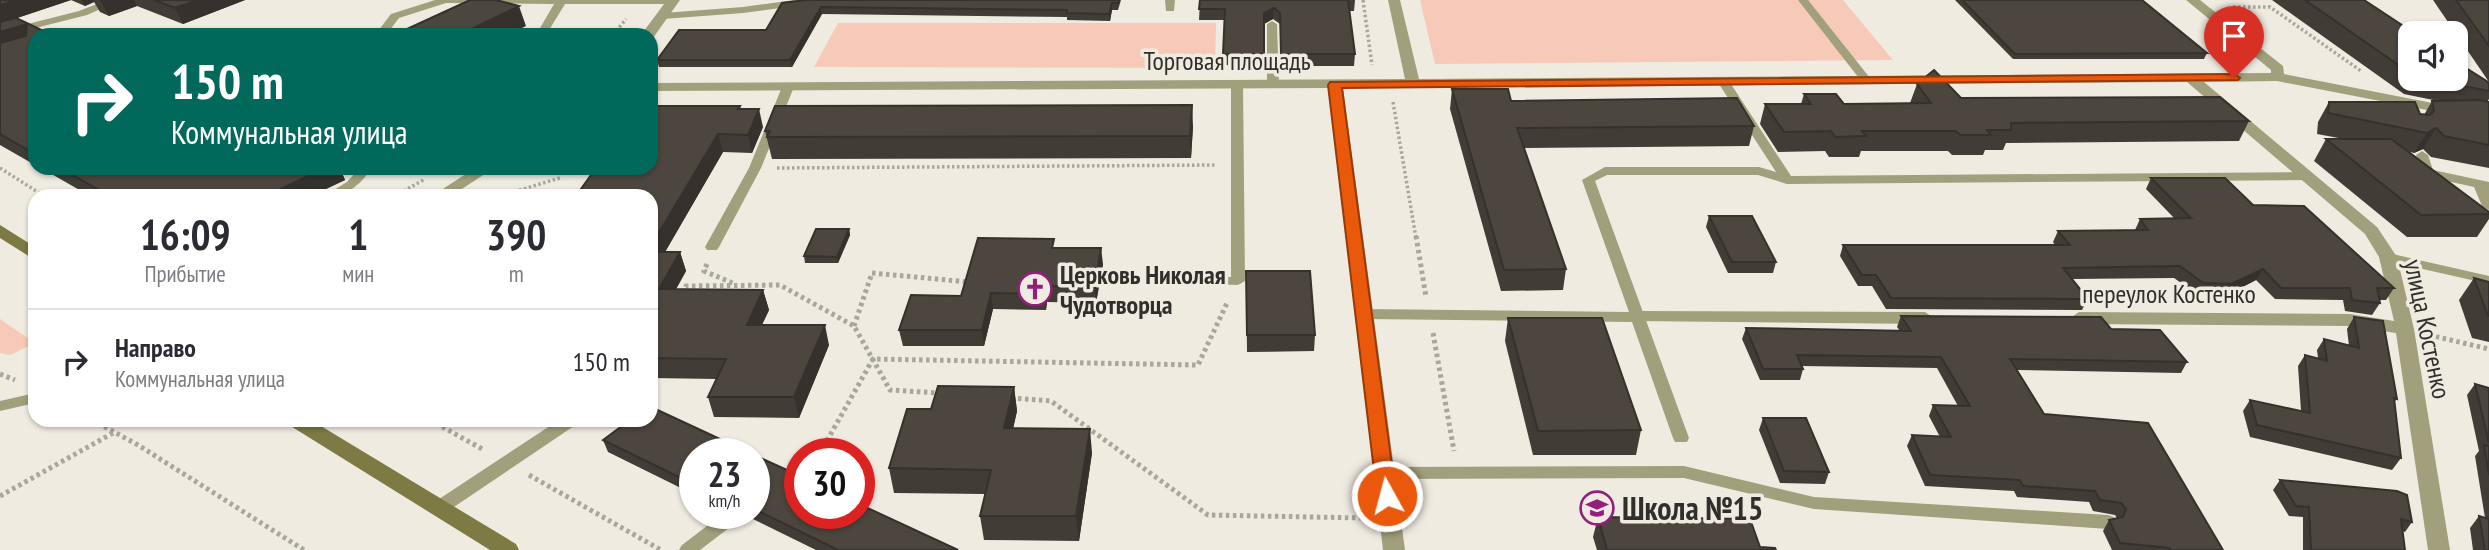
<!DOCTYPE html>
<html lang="ru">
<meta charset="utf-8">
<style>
:root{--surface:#fff;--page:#f2f2f3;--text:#2b2b33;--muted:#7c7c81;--line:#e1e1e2}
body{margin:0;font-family:"PT Sans Narrow",sans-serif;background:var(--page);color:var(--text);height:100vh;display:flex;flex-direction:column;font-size:26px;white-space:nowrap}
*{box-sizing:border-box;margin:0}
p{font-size:23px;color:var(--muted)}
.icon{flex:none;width:38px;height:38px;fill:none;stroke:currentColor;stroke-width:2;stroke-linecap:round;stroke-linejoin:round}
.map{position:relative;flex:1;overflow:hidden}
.details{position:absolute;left:28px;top:189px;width:630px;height:238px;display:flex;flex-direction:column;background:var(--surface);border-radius:21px;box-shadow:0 2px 5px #0004}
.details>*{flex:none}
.top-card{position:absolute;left:28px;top:28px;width:630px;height:147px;border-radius:21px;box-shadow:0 2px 5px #0004;background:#00695c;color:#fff;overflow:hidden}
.controls{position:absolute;left:2398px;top:21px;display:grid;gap:14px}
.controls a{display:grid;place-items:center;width:70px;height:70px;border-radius:14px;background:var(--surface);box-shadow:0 2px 5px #0004;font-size:35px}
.speed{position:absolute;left:679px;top:438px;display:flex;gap:14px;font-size:35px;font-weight:700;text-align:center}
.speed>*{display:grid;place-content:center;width:91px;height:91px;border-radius:50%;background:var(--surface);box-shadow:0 2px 5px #0004;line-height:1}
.speed small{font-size:18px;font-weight:400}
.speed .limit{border:10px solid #d22;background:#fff;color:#111}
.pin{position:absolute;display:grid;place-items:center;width:60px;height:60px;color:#fff;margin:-72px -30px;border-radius:50% 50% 50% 0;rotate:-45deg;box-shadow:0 0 7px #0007}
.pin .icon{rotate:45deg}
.me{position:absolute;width:77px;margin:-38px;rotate:353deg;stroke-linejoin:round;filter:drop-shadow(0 0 5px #0008)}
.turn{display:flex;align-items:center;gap:24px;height:147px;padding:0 28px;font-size:32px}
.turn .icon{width:91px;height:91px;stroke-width:2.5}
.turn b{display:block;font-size:49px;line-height:60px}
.eta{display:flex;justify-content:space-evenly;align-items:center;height:119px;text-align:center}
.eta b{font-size:42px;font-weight:800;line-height:49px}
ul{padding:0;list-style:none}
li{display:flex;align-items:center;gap:21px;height:105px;padding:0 28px;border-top:2px solid var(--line)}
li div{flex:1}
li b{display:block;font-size:26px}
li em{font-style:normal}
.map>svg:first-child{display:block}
.green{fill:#f6c9b8}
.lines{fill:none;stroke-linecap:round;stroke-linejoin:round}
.path-far1{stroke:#a9a69e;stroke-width:3.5;stroke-dasharray:2.5 2.5;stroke-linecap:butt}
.path{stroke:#a9a69e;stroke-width:5;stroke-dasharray:3.5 3.5;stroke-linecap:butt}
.service{fill:#a29f7c;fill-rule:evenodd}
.minor{fill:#a29f7c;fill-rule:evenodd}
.secondary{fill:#7e7a44;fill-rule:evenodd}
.wall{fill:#423c36}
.shaded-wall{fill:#36312c}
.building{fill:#4d463f;stroke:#36312c;stroke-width:2}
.route{fill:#ea580c;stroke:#983908;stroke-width:2}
.labels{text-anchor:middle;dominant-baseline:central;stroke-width:7;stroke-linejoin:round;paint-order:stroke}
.street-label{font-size:26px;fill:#312f2b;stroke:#f0ebe1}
.poi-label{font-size:26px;font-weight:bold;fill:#312f2b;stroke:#f0ebe1;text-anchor:start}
.near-poi-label{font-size:32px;font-weight:bold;fill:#312f2b;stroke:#f0ebe1;text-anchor:start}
</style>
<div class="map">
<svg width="2489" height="550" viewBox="0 0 2489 550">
<rect width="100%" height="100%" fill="#f0ebe1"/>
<g class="green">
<path d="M1420,0H1843L1893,60L1435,64Z"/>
<path d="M838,23H1216L1215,68L814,67Z"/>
<path d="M0,319L35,343L10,355L0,353Z"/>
</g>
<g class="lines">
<g class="path-far1">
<path d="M1363,0L1372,65"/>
<path d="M2233,7H2270L2361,71"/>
<path d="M613,35L626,19"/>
<path d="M1393,102L1416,238"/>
<path d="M0,168L44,196"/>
<path d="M777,168L1216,165"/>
<path d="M395,196L425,179"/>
<path d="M500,196L560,178"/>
</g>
<g class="path">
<path d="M1416,236L1426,297"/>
<path d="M707,264L704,271L735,284"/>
<path d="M682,293L686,286L780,285L854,326L890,390L939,393"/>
<path d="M854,326L872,273L969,282"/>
<path d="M1433,333L1454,451"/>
<path d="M2429,335L2489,349"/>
<path d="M0,374L15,380"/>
<path d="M1011,398L1051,401L1208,515L1364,518"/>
<path d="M92,420L138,445L304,550"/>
<path d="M430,420L484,450"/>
<path d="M820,453L873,359L1198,365L1228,301"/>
<path d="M529,475L661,550"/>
<path d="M790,476L800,469"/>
<path d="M0,496L113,433"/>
</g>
<g class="service">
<path d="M107,0H121L87,15L0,37V31L79,11Z"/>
<path d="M435,0H677L678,1L673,4H565L546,35H536L554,4L446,3L399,18L386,35H375L391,14Z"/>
<path d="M794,0H822L817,3L743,13L663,19L658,16L663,13L743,7Z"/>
<path d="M1165,0H1175L1174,11H1166Z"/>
<path d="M1798,0H1808L1870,78V82H1862Z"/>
<path d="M1272,21L1277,24L1279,85L1273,88L1267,85V24Z"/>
<path d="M1723,78L1729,81L1791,176L2307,172L2313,176L2307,180L1787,184L1758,175H1607L1595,181L1689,438L1687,442H1675L1673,438L1632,322L1364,319L1357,314L1364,309L1629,312L1582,180L1605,167H1759L1776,172L1717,81Z"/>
<path d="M1237,82L1243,85L1245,281L1238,285L1145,282L1143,279L1145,276L1150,275L1231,277V85Z"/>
<path d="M788,84L794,87L761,168L719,247L717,250H707L705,247L749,168L782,87Z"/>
<path d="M2422,151L2428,155L2433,170L2489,182V210L2482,206L2474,187L2424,176L2416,155Z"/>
<path d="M350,168H365L369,172C356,189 345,196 324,196L347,182L355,173Z"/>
<path d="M2388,253L2489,276V284L2383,260L2381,257L2383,254Z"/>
<path d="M35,393V403L0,411V401Z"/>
<path d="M559,420H579L577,424L445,513L439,514L433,513L430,508L433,503Z"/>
<path d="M1684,466L1814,497L2108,515L2114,517L2117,522L2114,527L2108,529L1814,509L1684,478L1384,479L1378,477L1376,473L1378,469L1384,467Z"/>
<path d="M724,513H745L742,518L700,550H679L682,545Z"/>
</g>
<g class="minor">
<path d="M667,0H680L653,38L651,35H641Z"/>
<path d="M1388,0H1400L1419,79L2271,73V70L2186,0H2200L2283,66L2284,74L2489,114V122L2277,81L2204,82L2377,227L2397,257L2414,329L2450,550H2428L2396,333L2350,326L2079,324L2070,318L2079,312L2350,314L2394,321L2379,257L2365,234L2187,82L1343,88L1405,550H1383L1328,88L651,91V83L1405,79Z"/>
<path d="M475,168H494L451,196H432Z"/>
<path d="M1638,311L1925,312L1934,318L1925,324L1632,321L1629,317L1632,313Z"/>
</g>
<g class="secondary">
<path d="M0,225L35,247V260L0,238Z"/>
<path d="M286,420H311L516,544L519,550H490L289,425Z"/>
</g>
</g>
<g class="wall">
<path d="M0,0H245L183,24L137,6L109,16L100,12L94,2L85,6L71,0L17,18L35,35V165L0,145Z"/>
<path d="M1121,0L1118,10H1112L1110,21L1067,20V17L822,14L792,67H659L657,60L766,30L782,3Z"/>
<path d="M1200,0H1355L1354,11H1349L1355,54L1354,66H1281L1280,24L1273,19L1264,24V66L1223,65L1225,20H1199Z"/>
<path d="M1955,0H2142L2207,53L2204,59H2013Z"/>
<path d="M2272,0H2364L2410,33V79H2455L2489,84V99L2487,102H2489V168L2431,157L2423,149L2414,153L2410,152L2489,212V219L2477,237H2407L2314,161L2326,139H2344L2317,134L2318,122L2329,102L2424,115L2432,101H2438L2404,94Z"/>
<path d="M2433,0H2489V82Z"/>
<path d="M1917,84L1961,98L2249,121L2239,141L2006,143L2003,150H1985L1983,155H1952L1948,151H1861L1859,157H1829L1825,151L1778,152L1760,124L1765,104H1801L1804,94L1844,104L1910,103Z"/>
<path d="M1452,89L1511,101L1754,126L1749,146L1524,148L1566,269L1563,290L1501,291L1450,109Z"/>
<path d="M740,106L741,109L763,127L752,153L723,152L665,252H680L686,271L676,289L763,290L769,310L762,325L829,345L799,418L714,417L708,397L717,379L651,378V196Z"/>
<path d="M1193,126L1191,158L772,159L765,131Z"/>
<path d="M41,168H348V170L342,173L345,180L311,196H90Z"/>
<path d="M2151,178L2253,205L2394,288L2386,300H2379L2380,303L2372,315L2345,311L2343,300L2275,299L2256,280L2225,296L2197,294L2174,278L2072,279L2088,299L2082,310L1886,309L1872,286H1858L1840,256L1843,245H2055L2053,242L2058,231L2135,230L2140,219H2175L2146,189Z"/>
<path d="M1709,216L1776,262L1773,273H1728L1706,227Z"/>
<path d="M849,229L850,235L838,263H805L804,256Z"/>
<path d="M1055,248L1103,264L1096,303L1047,302L1046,310L993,309L984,346H903L899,330L961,296Z"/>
<path d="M1246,271L1315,335L1314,351L1247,352Z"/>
<path d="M2474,278L2489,282V342L2472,338L2459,300Z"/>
<path d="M1901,316L2111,329L2187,362L2181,373L2017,370L2044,414L2223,550H2112L2103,531L2109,520L2117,518L2115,515L2093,511L2089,502L2017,497L2014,491L1925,486L1907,446L1912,435L1940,437L1929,416L1933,405L1958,406L1937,368L1802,366L1803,369L1800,380H1760L1742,339L1746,328L1900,331L1897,327Z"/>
<path d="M2354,317L2397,399L2394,402L2401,458L2392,470L2250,437L2243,411L2250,400L2301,411L2298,366L2305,355L2318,358L2317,350L2324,339L2349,346L2347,329Z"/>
<path d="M1508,318L1641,430L1636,455H1533L1505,341Z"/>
<path d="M2475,384L2489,388V550H2473L2470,528L2479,516L2485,518L2475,456L2479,451L2467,395Z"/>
<path d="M1014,387L1017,411L1013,428L1092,453L1079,541L984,540L980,516L985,494L894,493L889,468L931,409Z"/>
<path d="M1763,418L1829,472L1825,484L1780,483L1759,430Z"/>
<path d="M531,420H554L544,427Z"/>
<path d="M603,440L695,453V495L608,452Z"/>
<path d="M754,455L958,550H816L747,516L746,513H754Z"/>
<path d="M2280,480L2412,522L2405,532L2402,531L2405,550H2303V517L2289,516L2273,490Z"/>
<path d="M1598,517L1760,547L1776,550H1597L1593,537Z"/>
</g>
<g class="shaded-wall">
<path d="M16,0H71L8,21L0,30V5Z"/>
<path d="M82,0H93L94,2L85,6Z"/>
<path d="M102,0H134L137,6L109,16L100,1Z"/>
<path d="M198,0H245L183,24L175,8Z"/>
<path d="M1112,3V10L1110,21L1109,14Z"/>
<path d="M519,6L526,26L508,35H459Z"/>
<path d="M821,7L822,14L792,67L790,60Z"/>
<path d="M1274,8L1273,19L1264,24V13Z"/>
<path d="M27,24L35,37L0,50V32Z"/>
<path d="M1192,105L1193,126L1191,158L1190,136Z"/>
<path d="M759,109L763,127L752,153L748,135Z"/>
<path d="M2436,128L2423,149L2414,153L2427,133Z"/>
<path d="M718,134L723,152L654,271L651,263V246Z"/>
<path d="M325,168H348V170L342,173L345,180L311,196H266Z"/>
<path d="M849,229L850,235L838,263L837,257Z"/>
<path d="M1101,248L1103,264L1096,303L1095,287Z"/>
<path d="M680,252L686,271L665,309L659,289Z"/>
<path d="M2263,269L2256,280L2225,296L2231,284Z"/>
<path d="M1045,286L1047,302L1046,310L1044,294Z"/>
<path d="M763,290L769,310L752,345L747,325Z"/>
<path d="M991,293L993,309L984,346L982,330Z"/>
<path d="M825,325L829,345L799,418L794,397Z"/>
<path d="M1014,387L1017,411L1008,452L1004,428Z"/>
<path d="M541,420H554L544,427Z"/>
<path d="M1090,429L1092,453L1079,541L1076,516Z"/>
</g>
<g class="building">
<path d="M0,0H16L0,5Z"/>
<path d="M154,0H198L175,8Z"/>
<path d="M470,0H496L519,6L459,35H394Z"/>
<path d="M806,0H1119L1118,3H1112L1109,14L1067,13V10L821,7L790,60H657L679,30H766L782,3Z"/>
<path d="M1200,0H1348L1355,54H1281L1280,13L1274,8L1264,13V54H1223L1225,9H1199Z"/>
<path d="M1962,0H2142L2207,53L2015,54Z"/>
<path d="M2305,0H2364L2414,33H2410V73Z"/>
<path d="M2456,0H2489V46Z"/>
<path d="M16,18L52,35H35V154L0,134V43L26,36L27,24L0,32V22Z"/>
<path d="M2455,61L2488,82L2489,84V91L2427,79H2455Z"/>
<path d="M1934,70L1961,98L2220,97L2249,121L2011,123V130H1987L1991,135H1960L1956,131H1862L1866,136L1835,137L1831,131L1784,132L1765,104H1811L1804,94H1836L1844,104L1931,103L1917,84Z"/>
<path d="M1452,89H1508L1511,101L1737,98L1754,126L1517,128L1566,269L1504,270Z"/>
<path d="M2480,100L2489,102V145L2444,136L2436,128L2427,133L2328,113L2329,102H2415L2420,114L2430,115L2434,111L2432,101Z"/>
<path d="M1192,105L1190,136L767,137L770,131H765L775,106Z"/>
<path d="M651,106H740L738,109H759L748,135L718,134L651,246V196H576L596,168H651Z"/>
<path d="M2326,139H2391L2489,212V214L2421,215Z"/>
<path d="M60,168H325L266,196H110Z"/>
<path d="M2151,178H2225L2253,205L2304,206L2394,288H2377L2380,303L2352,300L2350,288H2281L2263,269L2231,284L2203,283L2180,266L2063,268L2088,299L1891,298L1876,275H1862L1843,245H2070L2058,231L2148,230L2140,219L2191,218Z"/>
<path d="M1709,216H1752L1776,262H1732Z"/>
<path d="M816,229H849L837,257L804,256Z"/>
<path d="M978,238L1054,239L1052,248H1101L1095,287L1045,286L1044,294L991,293L982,330H899L911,295L961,296Z"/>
<path d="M651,252H680L659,289L763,290L747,325H825L794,397H708L726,359L651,358V329L654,323H651Z"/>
<path d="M1246,271H1310L1315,335H1247Z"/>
<path d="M2474,278L2489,282V316H2488Z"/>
<path d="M1901,316L2101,317L2111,329L2160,330L2187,362L2010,359L2044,414L2148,423L2223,550H2170V548L2120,543L2109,520L2123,517L2126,509L2121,503L2100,500L2095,491L2023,486L2020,480L1930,475L1912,435L1951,437L1933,405L1970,406L1941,357L1797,355L1803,369H1763L1746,328L1911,331Z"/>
<path d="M2354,317L2383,321L2397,399L2394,398L2401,458L2257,425L2250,400L2310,413L2305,355L2327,361L2324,339L2359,348Z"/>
<path d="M1508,318H1602L1641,430L1538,431Z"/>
<path d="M2475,384L2489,388V443Z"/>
<path d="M938,386L1014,387L1004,428L1090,429L1076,516H980L991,470L889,468L907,409H931Z"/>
<path d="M651,407L750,453H695V485L603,440L630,420H651Z"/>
<path d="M1763,418H1806L1829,472L1784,471Z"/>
<path d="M2484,445L2489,446V475Z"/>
<path d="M754,455L800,476V513H859V504L958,550H838L754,509Z"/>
<path d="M2280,480L2397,491L2407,495L2412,522L2401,519L2405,550H2311L2309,507L2296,506Z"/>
<path d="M2479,516L2489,519V550H2485Z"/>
<path d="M1598,517L1750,519L1760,547L1775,548L1776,550H1607Z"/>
</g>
<path class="route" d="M2234,74L2240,78L2238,80L1342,88L1396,496L1393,501H1380L1377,496L1328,85L1330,82Z"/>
<defs>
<symbol id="church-ring" viewBox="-11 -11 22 22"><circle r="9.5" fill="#f0ebe1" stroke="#941e7b" stroke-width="1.5"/><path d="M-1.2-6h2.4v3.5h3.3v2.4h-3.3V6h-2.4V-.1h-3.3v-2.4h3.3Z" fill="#941e7b"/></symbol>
<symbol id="school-ring" viewBox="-11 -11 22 22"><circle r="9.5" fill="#f0ebe1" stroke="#941e7b" stroke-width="1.5"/><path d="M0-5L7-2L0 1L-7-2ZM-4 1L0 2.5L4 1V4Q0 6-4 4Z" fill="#941e7b"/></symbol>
</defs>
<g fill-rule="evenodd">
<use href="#church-ring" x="1016" y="270" width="38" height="38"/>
<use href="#school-ring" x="1578" y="489" width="38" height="38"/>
</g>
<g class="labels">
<g class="street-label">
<text x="1227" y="60">Торговая площадь</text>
<text x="2169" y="293">переулок Костенко</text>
<text transform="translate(2428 329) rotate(78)">улица Костенко</text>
</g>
<g class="poi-label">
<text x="1060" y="274">Церковь Николая<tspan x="1060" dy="30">Чудотворца</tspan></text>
</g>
<g class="near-poi-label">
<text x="1622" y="508">Школа №15</text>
</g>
</g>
</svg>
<div class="controls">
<a><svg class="icon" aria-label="sound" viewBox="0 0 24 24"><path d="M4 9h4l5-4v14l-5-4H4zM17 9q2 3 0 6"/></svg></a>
</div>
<div class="speed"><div>23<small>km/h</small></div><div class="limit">30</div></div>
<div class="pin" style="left:2234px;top:78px;background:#d93025"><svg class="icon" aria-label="arrive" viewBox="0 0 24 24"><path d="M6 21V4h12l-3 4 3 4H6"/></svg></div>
<svg class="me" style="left:1387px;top:496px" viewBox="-20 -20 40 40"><circle r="17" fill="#ea580c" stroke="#fff" stroke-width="3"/><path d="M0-11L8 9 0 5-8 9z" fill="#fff"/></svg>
<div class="top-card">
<div class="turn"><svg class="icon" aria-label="right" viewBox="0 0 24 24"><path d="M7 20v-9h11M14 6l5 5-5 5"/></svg><div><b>150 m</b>Коммунальная улица</div></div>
</div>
<section class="details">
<div class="eta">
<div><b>16:09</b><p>Прибытие</p></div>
<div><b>1</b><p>мин</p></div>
<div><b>390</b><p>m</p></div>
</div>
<ul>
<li><svg class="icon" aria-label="right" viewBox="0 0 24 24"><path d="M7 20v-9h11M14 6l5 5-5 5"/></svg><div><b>Направо</b><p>Коммунальная улица</p></div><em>150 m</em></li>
</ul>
</section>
</div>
